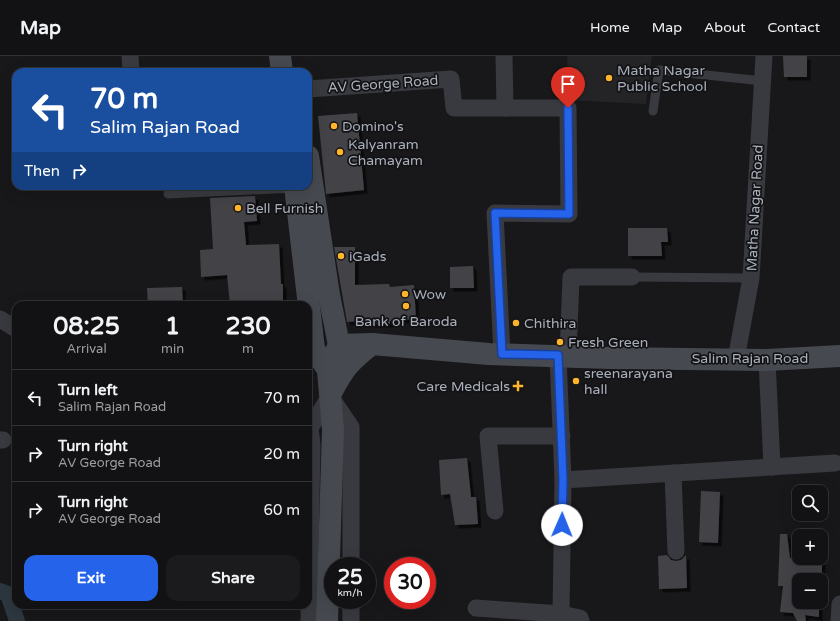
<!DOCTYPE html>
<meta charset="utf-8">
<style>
:root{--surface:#121214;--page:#1b1b1d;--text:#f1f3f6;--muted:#9c9ea0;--line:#313234;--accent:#2563eb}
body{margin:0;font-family:"Varela Round",sans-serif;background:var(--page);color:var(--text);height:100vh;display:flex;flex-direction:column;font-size:15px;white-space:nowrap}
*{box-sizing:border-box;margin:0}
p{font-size:13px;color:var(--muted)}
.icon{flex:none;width:22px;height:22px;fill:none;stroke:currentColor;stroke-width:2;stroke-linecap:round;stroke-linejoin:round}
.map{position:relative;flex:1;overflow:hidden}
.panel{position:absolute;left:12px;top:245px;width:300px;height:308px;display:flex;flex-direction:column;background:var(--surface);border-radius:12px;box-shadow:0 4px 16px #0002,0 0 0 1px var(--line)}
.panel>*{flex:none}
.banner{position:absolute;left:12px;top:12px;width:300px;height:122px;border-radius:12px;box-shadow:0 4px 16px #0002,0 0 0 1px var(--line);background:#1a4fa0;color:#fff;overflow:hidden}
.controls{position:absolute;left:792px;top:429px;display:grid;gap:8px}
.controls a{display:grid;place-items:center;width:36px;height:36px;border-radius:8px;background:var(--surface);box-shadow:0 4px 16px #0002,0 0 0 1px var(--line);font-size:20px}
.speed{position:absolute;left:324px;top:501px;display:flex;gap:8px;font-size:20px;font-weight:700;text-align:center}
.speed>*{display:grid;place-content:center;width:52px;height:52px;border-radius:50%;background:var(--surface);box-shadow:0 4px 16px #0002,0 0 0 1px var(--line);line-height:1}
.speed small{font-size:10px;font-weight:400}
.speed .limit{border:6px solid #d22;background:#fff;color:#111}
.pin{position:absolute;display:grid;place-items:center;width:34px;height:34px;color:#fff;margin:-41px -17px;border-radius:50% 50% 50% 0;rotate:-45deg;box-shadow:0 0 4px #0007}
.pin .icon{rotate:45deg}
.me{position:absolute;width:44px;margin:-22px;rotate:1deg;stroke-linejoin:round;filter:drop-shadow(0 0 3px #0008)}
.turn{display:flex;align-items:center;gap:14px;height:84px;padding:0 12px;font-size:18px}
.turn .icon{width:52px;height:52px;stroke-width:2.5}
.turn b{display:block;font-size:28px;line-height:34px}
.then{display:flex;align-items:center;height:38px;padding:0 12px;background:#0003;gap:8px;font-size:15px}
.eta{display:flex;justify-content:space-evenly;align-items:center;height:68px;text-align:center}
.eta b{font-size:24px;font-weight:800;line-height:28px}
.primary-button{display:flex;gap:8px;margin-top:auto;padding:8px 12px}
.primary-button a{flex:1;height:46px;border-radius:12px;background:var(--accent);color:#fff;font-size:16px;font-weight:800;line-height:46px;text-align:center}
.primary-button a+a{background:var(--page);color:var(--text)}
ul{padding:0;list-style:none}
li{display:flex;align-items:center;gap:12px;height:56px;padding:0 12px;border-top:1px solid var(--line)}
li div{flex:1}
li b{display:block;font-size:15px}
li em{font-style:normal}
header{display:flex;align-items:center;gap:24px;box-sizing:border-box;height:56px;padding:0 20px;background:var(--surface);border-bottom:1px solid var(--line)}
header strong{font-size:19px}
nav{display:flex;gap:22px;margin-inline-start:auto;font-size:14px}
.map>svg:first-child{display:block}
.built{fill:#242427}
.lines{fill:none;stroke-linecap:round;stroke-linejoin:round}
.canal{stroke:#2c373f;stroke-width:16}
.building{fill:#424347;filter:url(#shadow)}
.service{stroke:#383a3f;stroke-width:9}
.minor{stroke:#383a3f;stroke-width:17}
.secondary{stroke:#464950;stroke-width:22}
.route-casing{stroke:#184099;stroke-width:10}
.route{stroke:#2563eb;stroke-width:7}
.poi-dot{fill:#ffb52b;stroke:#131315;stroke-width:1.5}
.labels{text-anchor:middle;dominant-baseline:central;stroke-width:3.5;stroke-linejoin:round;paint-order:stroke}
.poi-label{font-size:14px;fill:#a9afbb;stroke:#131315;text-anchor:start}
.street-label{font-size:14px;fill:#a9afbb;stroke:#131315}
</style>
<header>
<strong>Map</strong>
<nav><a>Home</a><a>Map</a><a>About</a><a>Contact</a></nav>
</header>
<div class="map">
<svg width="840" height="565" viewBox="0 0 840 565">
<defs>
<filter id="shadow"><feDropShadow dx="3.5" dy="3.5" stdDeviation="0" flood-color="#0009"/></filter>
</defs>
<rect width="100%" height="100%" fill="#18181a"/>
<path class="built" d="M567,0H652L646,48L569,44Z"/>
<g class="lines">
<path class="canal" d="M0,535L8,538L17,565"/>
</g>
<g class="building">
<path d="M783,0H807V21H784Z"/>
<path d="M357,57L364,134L326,138L318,60Z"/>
<path d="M255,140L257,165L244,166L246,189L279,188L281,228H283V249H230L227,219L201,221L200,194L213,193L210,142Z"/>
<path d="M628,172H667L668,186H661L662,200H628Z"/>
<path d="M334,191H355V229L389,228L390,231L414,229L416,263L390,265V268H369V264L347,266Z"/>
<path d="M473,210L474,232H450V211Z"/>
<path d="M182,231L183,249H148L147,232Z"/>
<path d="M467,402L471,441H476L478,468L455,469L450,438L441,439L439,404Z"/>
<path d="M701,435L720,436L718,487L699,486Z"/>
<path d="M780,478H787L790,502H808L812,507L822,505V518L816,519V524H799V546H819V561L805,559L806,565H797L793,557L780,556L783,530H778Z"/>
<path d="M667,499L671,504L676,505L681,504L686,499L687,532L659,533L658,500Z"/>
</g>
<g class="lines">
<g class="service">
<path d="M653,55L659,14L763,25"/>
<path d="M168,138L295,132"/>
<path d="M632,221L751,222"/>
</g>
<g class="minor">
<path d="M130,0L131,15"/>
<path d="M504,0L505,52"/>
<path d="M308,33L451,23L454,52H568L569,158L495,157L502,298"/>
<path d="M0,263L16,273"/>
<path d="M558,299L563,424L561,558"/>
<path d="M568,300L571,221H632"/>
<path d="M736,303L751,222L764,0"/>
<path d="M767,304L772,411"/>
<path d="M0,384H3"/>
<path d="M673,417L676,495"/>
<path d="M563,424L835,407"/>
<path d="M495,455L488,380H562"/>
<path d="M476,552L561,558L580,562L581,565"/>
<path d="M309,565L311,441L312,389L310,372L330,340L351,371V510"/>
<path d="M351,565V544"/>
<path d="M839,565L840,548"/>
</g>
<g class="secondary">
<path d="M280,0L282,16"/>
<path d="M308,100L329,239L339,289"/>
<path d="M295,130L314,293L328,314"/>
<path d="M339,289L372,288L489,298L610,302L767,304L840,300"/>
<path d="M331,337C344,312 350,305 372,288"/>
<path d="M327,565L333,374L328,314L339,289"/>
</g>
</g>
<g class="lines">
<defs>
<path id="route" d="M562,469L563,424L558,299L502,298L495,157L569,158L568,52"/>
</defs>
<use href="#route" class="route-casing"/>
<use href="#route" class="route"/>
</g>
<g class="poi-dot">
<circle cx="609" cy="22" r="4"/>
<circle cx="334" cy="70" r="4"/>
<circle cx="340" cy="96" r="4"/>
<circle cx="238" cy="152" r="4"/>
<circle cx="341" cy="200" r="4"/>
<circle cx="405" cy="238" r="4"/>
<circle cx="406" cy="250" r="4"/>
<circle cx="516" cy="267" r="4"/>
<circle cx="560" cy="286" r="4"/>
<circle cx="576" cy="325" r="4"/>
<path d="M516 324h4v4h4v4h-4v4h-4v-4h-4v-4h4z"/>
</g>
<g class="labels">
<g class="poi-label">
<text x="617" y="14">Matha Nagar<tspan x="617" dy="16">Public School</tspan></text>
<text x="342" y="70">Domino's</text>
<text x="348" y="88">Kalyanram<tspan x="348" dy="16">Chamayam</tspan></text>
<text x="246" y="152">Bell Furnish</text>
<text x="349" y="200">iGads</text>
<text x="413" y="238">Wow</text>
<text x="406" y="265" text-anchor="middle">Bank of Baroda</text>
<text x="524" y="267">Chithira</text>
<text x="568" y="286">Fresh Green</text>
<text x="584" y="317">sreenarayana<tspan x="584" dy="16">hall</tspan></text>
<text x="510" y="330" text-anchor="end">Care Medicals</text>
</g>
<g class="street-label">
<text transform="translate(383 28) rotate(-4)">AV George Road</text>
<text transform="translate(755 152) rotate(-87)">Matha Nagar Road</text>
<text x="750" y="302">Salim Rajan Road</text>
</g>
</g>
</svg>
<div class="controls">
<a><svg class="icon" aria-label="search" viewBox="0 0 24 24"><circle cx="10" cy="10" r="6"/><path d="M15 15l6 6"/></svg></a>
<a>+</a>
<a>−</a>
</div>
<div class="speed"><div>25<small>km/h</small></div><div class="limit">30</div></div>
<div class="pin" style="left:568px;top:52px;background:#d93025"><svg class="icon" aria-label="arrive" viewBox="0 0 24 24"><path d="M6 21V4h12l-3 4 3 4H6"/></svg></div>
<svg class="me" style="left:562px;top:469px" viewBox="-20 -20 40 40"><circle r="19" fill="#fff"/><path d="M0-13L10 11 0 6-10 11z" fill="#2563eb"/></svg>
<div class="banner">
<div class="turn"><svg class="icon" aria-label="left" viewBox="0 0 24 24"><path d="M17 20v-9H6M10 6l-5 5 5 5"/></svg><div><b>70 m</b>Salim Rajan Road</div></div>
<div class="then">Then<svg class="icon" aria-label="right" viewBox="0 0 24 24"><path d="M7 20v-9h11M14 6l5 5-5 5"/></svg></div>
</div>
<section class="panel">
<div class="eta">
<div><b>08:25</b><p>Arrival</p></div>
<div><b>1</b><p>min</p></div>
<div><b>230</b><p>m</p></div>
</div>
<ul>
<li><svg class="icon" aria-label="left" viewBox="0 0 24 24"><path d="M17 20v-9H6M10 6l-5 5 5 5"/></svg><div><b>Turn left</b><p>Salim Rajan Road</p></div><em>70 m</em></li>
<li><svg class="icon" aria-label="right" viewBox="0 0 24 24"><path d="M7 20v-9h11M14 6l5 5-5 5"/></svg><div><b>Turn right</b><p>AV George Road</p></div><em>20 m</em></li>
<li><svg class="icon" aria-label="right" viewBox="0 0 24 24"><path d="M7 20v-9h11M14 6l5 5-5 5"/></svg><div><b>Turn right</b><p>AV George Road</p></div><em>60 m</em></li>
</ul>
<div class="primary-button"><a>Exit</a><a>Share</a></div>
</section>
</div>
